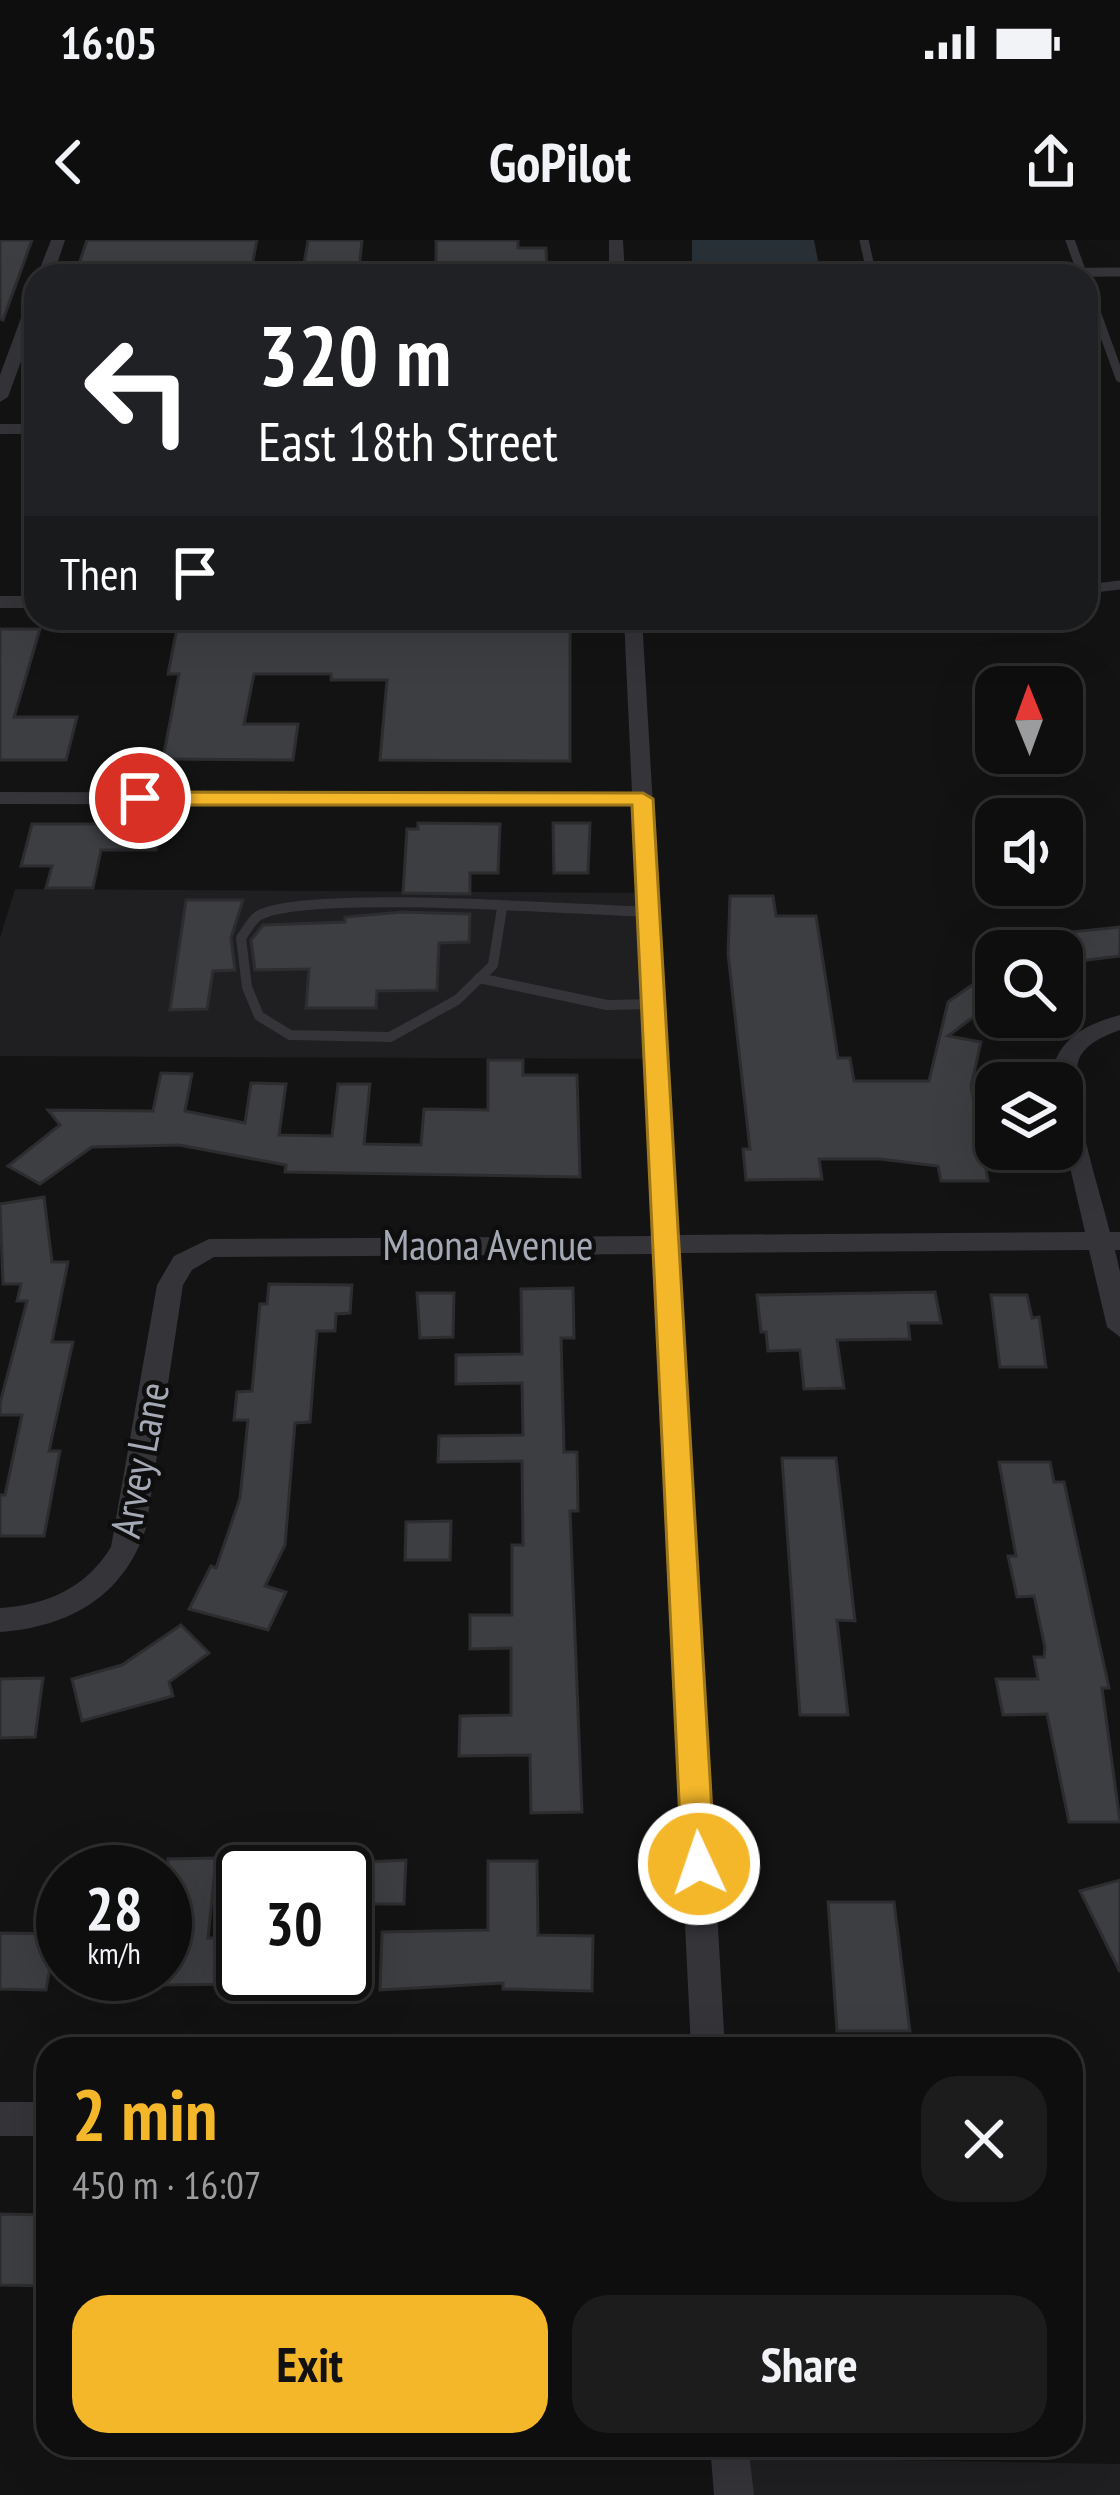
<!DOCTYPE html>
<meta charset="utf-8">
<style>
:root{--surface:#0e0e0f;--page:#1c1c1d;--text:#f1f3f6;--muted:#9b9c9e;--line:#2e2e2f;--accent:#f5b72a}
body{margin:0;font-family:"PT Sans Narrow",sans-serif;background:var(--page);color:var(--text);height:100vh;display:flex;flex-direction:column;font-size:45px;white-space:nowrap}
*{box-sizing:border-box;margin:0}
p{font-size:39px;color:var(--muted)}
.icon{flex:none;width:66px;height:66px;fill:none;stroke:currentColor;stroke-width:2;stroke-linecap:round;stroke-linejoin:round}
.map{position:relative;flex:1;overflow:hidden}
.drawer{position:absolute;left:36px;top:1797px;width:1047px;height:420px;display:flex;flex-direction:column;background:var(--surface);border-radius:36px;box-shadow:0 12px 48px #0002,0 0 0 3px var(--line)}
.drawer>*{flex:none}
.banner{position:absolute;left:24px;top:24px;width:1074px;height:366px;border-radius:36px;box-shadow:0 12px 48px #0002,0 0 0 3px var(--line);background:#202124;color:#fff;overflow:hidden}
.needle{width:78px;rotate:359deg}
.fabs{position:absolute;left:975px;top:426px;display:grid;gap:24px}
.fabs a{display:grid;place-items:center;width:108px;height:108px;border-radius:24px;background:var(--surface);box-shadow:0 12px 48px #0002,0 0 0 3px var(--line);font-size:60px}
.speed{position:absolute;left:36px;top:1605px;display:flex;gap:24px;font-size:60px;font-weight:700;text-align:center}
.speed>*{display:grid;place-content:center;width:156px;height:156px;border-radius:50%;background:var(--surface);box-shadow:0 12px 48px #0002,0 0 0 3px var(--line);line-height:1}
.speed small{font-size:30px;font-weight:400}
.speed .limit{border:6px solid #111;border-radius:18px;background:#fff;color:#111}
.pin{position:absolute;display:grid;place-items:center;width:102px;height:102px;color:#fff;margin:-51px;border:6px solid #fff;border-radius:50%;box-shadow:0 3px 12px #0007}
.me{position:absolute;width:132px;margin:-66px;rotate:357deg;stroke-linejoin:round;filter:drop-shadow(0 0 9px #0008)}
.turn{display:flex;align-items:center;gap:42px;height:252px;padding:0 36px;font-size:54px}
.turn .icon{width:156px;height:156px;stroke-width:2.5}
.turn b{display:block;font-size:84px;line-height:102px}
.then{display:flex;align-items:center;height:114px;padding:0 36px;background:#0003;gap:24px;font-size:45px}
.round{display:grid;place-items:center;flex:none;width:126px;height:126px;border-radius:36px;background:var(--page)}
.summary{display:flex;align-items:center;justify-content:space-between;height:204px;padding:0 36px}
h1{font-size:72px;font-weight:700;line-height:90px;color:var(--accent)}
.button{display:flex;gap:24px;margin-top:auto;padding:24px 36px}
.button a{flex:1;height:138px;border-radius:36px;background:var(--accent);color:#111;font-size:48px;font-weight:700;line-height:138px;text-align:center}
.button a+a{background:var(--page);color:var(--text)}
.status{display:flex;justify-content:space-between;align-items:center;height:84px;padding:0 60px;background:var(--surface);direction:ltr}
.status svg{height:33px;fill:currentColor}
header{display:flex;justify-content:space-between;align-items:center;height:156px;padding:0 36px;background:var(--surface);font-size:54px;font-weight:700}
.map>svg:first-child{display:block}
.built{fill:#1f1f21}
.water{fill:#293138}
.building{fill:#3d3e41;stroke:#2d2d30;stroke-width:3}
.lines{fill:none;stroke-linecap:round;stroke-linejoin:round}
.lane-far1{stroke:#343439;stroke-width:9}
.lane{stroke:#343439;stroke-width:10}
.street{fill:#343439;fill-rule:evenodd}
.route{fill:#f5b72a;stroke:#9f771b;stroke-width:3}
.labels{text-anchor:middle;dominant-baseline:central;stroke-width:9;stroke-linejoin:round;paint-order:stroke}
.street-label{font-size:42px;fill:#a4a9b5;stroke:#0e0e0f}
</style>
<div class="status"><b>16:05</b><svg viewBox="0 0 49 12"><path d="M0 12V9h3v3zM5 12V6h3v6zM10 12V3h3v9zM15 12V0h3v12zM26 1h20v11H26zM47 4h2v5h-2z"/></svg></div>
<header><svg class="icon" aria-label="back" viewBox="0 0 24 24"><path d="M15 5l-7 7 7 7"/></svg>GoPilot<svg class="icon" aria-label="share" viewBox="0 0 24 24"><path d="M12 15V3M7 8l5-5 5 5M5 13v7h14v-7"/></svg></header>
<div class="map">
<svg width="1120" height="2255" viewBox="0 0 1120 2255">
<rect width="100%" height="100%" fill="#131314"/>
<g class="built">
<path d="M15,649L647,653L656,819L0,816V698Z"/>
<path d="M730,2217L1120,2224V2255H734Z"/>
</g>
<path class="water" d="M692,0H814L821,36H692Z"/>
<g class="building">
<path d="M0,0H32L3,80L0,79Z"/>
<path d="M87,0H257L250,36H75Z"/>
<path d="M308,0H362L359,29H345L344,36H302Z"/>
<path d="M436,0H518V8H546L547,36H436Z"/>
<path d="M537,385H570V521L380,520L387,440H331V434H254L244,484H298L293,520L163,519L179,434H168L177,388L537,389Z"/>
<path d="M0,389H40L14,477H77L66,520H0Z"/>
<path d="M418,583L500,584L498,633H470V654L403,653L407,589H418Z"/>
<path d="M553,583H590L588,633H554Z"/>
<path d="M32,584H161L156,610H101L93,648H46L52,626H21Z"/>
<path d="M730,656H773L776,676H816L838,818H850L854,841H929L948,762L996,728V760L948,796L981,802L971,846L988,941H941L938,926L880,919H819L822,939L746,940L743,909H750L728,714Z"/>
<path d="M186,660H243L231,698L235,730L213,731L207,769L170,770Z"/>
<path d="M402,672L470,674L469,702L439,703L437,750L377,751L376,768H306L309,729L255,730L251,700L263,685L345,682V677Z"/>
<path d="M1120,687V716L1062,723V693Z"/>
<path d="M488,820H523V835H577L580,937L285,932L286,925L179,905L92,907L40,944L8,926L60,885L48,870L153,871L161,833L192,834L185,871L245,883L251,843L286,844L279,895L332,896L338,844H370L364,904L421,905L424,869L488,870Z"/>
<path d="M44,957L52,1022H68L52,1102H73L49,1211H60L44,1296H0V1255H5L22,1175H0V1163L27,1061H17L21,1044H3L0,964Z"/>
<path d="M269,1044L352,1045L350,1073L336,1074L335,1091H317L310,1182L295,1183L285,1305L265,1346L286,1352L268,1390L189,1369L211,1326L216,1328L240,1258L248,1180H234L237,1152L252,1151L260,1064H267Z"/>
<path d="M573,1048L574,1098H561L564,1212H577L578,1271H570L582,1572L531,1573L530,1515L459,1516L460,1476L511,1475V1408L470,1409V1375H512V1305H523L522,1221L438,1222L439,1196L523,1195L522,1143L456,1144V1115L522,1114L521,1049Z"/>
<path d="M935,1052L941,1083H908L910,1099L837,1100L844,1148L804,1149L800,1110L768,1111L766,1092H761L757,1055Z"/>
<path d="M417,1053H454L453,1097L420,1098Z"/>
<path d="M991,1055H1027L1032,1078L1039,1077L1046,1127H1000Z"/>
<path d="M782,1218H836L855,1381L837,1380L848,1475H800Z"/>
<path d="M999,1222H1050L1054,1242H1064L1109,1448H1102L1120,1582H1069L1047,1474L1003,1475L996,1439H1038L1034,1417H1044L1045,1407L1034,1356L1017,1357L1008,1316H1016Z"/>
<path d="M451,1281L450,1320H405L406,1282Z"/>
<path d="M181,1385L209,1413L169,1442L173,1456L82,1481L72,1439L122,1425Z"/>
<path d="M43,1438L35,1497L0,1498V1439Z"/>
<path d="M216,1618L208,1698H243V1744L165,1745L168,1619Z"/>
<path d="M406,1620L404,1664H345V1623Z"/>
<path d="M488,1621H537L538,1695L593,1696L592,1751L503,1749V1743L380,1750L382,1692L488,1690Z"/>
<path d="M1120,1640V1732L1080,1651Z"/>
<path d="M828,1662H894L910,1791H837Z"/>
<path d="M0,1693L56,1694L46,1750L0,1749Z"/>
<path d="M0,1974L48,1975V2046L0,2045Z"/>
</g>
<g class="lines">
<g class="lane-far1">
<path d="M864,0L872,36"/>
<path d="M1070,0L1083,36"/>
<path d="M872,34L1120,32"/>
<path d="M1086,44L1120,138"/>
<path d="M1086,349L1120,345"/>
</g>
<g class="lane">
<path d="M502,668L493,725L457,760L390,797L290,795L259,776L247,747L241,698C246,691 251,681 258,676C304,649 581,670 649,672"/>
<path d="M479,738L607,765L653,764"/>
</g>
<g class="street">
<path d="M51,0H65L53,36H37Z"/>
<path d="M609,0H623L625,36H609Z"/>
<path d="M36,54V80L8,157L0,162V135L28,59Z"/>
<rect x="0" y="184" width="36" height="10"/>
<rect x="0" y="356" width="36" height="12"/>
<path d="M624,378H642L678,995L1085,992L1062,893V843H1051C1053,801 1083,785 1120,775V790C1106,795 1089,802 1081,815C1063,844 1102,956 1110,992H1120V1010H1115L1120,1032V1097L1107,1087L1089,1010L679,1013L725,1809H691L653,1014L214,1017L192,1030L183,1045L146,1288C124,1356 70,1387 0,1392V1368C47,1365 86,1348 111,1307L157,1045L174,1016L209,999L653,996L632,565L0,564V552L632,553Z"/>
<rect x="0" y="1862" width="48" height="34"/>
<path d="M710,2205H748L754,2255H714Z"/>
</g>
</g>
<path class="route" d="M643,553L653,559L715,1624L710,1635L699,1639L687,1635L682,1624L632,565H140L130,558L140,552Z"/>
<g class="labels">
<g class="street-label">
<text x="488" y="1004">Maona Avenue</text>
<text transform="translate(139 1220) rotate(-79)">Arvey Lane</text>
</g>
</g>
</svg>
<div class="fabs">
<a><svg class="needle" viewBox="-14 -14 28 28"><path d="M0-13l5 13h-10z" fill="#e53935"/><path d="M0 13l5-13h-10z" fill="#9b9c9e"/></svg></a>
<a><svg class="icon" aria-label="sound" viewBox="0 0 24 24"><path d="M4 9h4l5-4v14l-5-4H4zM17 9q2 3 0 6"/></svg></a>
<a><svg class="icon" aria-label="search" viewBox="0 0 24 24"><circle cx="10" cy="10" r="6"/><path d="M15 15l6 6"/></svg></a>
<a><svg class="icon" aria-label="layers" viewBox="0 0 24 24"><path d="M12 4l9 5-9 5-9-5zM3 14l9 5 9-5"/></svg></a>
</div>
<div class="speed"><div>28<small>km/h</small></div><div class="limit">30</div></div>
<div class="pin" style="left:140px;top:558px;background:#d93025"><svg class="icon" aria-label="arrive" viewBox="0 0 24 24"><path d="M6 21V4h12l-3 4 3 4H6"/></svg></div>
<svg class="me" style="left:699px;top:1624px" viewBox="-20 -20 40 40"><circle r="17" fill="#f5b72a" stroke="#fff" stroke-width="3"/><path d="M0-11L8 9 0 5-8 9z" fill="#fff"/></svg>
<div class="banner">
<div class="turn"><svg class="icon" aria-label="left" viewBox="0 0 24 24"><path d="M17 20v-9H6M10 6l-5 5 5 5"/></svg><div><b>320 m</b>East 18th Street</div></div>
<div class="then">Then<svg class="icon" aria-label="arrive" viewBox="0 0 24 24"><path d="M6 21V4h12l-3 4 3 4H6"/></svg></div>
</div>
<section class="drawer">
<div class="summary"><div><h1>2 min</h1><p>450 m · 16:07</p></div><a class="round"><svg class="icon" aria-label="close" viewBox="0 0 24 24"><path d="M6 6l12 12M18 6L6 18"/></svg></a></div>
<div class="button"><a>Exit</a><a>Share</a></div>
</section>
</div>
